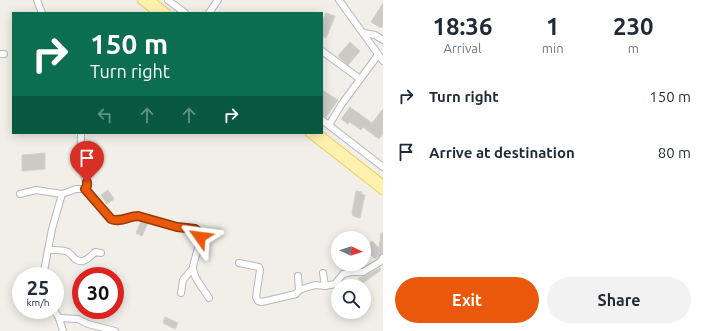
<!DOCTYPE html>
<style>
:root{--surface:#fff;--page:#f2f2f3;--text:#1f2937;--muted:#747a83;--accent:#ea580c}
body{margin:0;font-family:Ubuntu,sans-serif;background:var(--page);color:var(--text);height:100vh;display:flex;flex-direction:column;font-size:15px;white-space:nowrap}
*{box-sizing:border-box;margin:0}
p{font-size:13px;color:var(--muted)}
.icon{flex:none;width:22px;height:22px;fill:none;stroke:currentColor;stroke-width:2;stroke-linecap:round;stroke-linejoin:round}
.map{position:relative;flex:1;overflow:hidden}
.drawer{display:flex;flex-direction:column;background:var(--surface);width:320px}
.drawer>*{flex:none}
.guide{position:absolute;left:12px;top:12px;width:311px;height:122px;border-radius:0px;box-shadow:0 2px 10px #0003;background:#0b6e4f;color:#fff;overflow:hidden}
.needle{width:26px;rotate:94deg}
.fabs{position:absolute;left:331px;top:231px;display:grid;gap:8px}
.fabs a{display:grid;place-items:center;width:40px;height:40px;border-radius:50%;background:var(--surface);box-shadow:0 2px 10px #0003;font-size:20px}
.speed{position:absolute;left:12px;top:267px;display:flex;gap:8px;font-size:20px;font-weight:700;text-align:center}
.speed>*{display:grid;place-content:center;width:52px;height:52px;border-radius:50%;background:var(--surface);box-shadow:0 2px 10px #0003;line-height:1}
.speed small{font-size:10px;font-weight:400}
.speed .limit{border:6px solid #d22;background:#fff;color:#111}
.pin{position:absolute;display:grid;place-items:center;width:34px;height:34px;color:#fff;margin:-41px -17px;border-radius:50% 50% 50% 0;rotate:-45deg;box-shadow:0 0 4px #0007}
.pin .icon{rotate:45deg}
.me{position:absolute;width:44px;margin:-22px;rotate:301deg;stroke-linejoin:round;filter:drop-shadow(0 0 3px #0008)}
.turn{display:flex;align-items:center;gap:14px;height:84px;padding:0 12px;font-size:18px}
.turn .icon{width:52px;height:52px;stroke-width:2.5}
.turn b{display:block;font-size:28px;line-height:34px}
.lanes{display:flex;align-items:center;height:38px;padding:0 12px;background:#0003;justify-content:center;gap:20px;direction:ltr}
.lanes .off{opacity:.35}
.eta{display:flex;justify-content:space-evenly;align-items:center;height:68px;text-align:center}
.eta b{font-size:24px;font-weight:700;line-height:28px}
.primary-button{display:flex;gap:8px;margin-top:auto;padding:8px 12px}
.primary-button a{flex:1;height:46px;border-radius:24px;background:var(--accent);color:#fff;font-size:16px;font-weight:700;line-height:46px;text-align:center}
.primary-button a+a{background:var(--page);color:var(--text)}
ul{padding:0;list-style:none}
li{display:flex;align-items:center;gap:12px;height:56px;padding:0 12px}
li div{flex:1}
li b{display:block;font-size:15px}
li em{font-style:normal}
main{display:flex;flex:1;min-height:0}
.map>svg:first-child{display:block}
.building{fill:#cccac5;stroke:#d6d1c6}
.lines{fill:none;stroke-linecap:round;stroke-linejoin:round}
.minor-casing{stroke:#b5b8bc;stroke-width:8}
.major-casing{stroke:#f2c960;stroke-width:9}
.minor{stroke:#fff;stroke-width:6}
.major{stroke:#fff2af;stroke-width:7}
.route-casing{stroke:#983908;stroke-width:10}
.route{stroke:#ea580c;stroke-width:7}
</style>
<main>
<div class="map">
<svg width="383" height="331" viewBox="0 0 383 331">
<rect width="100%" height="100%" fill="#f1efe8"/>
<g class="building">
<path d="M383,3V25L381,28L371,22Z"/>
<path d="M326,13L335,16L326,38L322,36V23Z"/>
<path d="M350,42L360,51L348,65L338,56Z"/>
<path d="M322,90L338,100L326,117L322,116Z"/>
<path d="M350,107L372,123L383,109V134L379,139L363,127L361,130L350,122L348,124L341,119Z"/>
<path d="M45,153V169L22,171V155Z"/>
<path d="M108,190L114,199L107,204L101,195Z"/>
<path d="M356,191L362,192L361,194L365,195L360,218L353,216L352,213Z"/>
<path d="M141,221L148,223L142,236L136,233Z"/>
<path d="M381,233H383V254L375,259L365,249L372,241L379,248Z"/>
<path d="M380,268L381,270L362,284L358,278L365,276Z"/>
<path d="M165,317L178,323L175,329L163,323Z"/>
</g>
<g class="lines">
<defs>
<g id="minor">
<path d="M37,0L42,13"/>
<path d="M168,0L185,13"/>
<path d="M339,0L383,61"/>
<path d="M209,13L218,0"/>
<path d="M364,33L375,35L383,40"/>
<path d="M322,51L360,79"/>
<path d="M0,54H4"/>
<path d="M322,120L383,167"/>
<path d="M329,125L341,105L378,55"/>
<path d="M85,189L111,219C120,223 129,216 139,216C151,219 164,225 177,227C183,229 191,227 196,230C206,235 193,259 193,268C193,278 204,289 209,298"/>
<path d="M20,194L36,190L62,194L76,189H85L87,186L81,161V133"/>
<path d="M48,250C54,250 63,249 68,252C71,254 73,257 75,259C83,265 90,257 95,252L101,253"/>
<path d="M239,263L259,267L260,270L256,297L258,301L262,302L296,294L299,290L315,285L325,286L335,284L343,274L351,272H363L380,262L383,258"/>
<path d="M323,273L325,286"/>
<path d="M45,276L44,271L52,229L62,194"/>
<path d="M298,276L299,290"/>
<path d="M181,293L183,280L193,268"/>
<path d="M54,310L59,318L63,331"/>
<path d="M59,318L78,319L88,324L115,331"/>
</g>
<g id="major">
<path d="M141,0L157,13"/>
<path d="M151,0L167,13"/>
<path d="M309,133L383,191"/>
<path d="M318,133L383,184"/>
</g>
</defs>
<use href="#minor" class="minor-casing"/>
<use href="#major" class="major-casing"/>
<use href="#minor" class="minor"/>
<use href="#major" class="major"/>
</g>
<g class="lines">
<defs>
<path id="route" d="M87,182V186L85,189L111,219C120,223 129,216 138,216L177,227L195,229L199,232L200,237"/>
</defs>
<use href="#route" class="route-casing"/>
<use href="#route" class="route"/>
</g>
</svg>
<div class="fabs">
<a><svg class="needle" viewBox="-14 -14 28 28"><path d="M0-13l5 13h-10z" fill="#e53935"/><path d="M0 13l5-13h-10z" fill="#747a83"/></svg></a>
<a><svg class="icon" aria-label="search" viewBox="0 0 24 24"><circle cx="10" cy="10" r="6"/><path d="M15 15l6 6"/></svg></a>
</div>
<div class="speed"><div>25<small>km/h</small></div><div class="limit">30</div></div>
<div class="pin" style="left:87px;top:182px;background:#d93025"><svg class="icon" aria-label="arrive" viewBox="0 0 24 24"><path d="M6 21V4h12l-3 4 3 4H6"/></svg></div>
<svg class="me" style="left:200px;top:237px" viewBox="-20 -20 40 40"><path d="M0-17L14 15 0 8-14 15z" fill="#ea580c" stroke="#fff" stroke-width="4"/></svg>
<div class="guide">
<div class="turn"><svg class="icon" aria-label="right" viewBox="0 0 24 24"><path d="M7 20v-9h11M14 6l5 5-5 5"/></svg><div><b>150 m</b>Turn right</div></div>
<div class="lanes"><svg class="icon off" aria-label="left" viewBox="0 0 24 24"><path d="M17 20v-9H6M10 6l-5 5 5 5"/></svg><svg class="icon off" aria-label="ahead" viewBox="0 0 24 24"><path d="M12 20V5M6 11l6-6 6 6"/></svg><svg class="icon off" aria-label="ahead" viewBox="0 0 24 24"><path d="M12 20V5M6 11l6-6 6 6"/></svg><svg class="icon" aria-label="right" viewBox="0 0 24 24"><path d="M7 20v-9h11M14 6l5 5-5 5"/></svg></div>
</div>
</div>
<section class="drawer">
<div class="eta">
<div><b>18:36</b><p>Arrival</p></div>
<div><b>1</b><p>min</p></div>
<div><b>230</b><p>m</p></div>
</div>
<ul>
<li><svg class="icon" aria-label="right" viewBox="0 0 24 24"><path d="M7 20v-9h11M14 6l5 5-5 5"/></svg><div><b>Turn right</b></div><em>150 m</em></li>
<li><svg class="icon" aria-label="arrive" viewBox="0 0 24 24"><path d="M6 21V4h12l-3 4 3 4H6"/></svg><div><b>Arrive at destination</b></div><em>80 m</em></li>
</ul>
<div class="primary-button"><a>Exit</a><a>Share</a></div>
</section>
</main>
